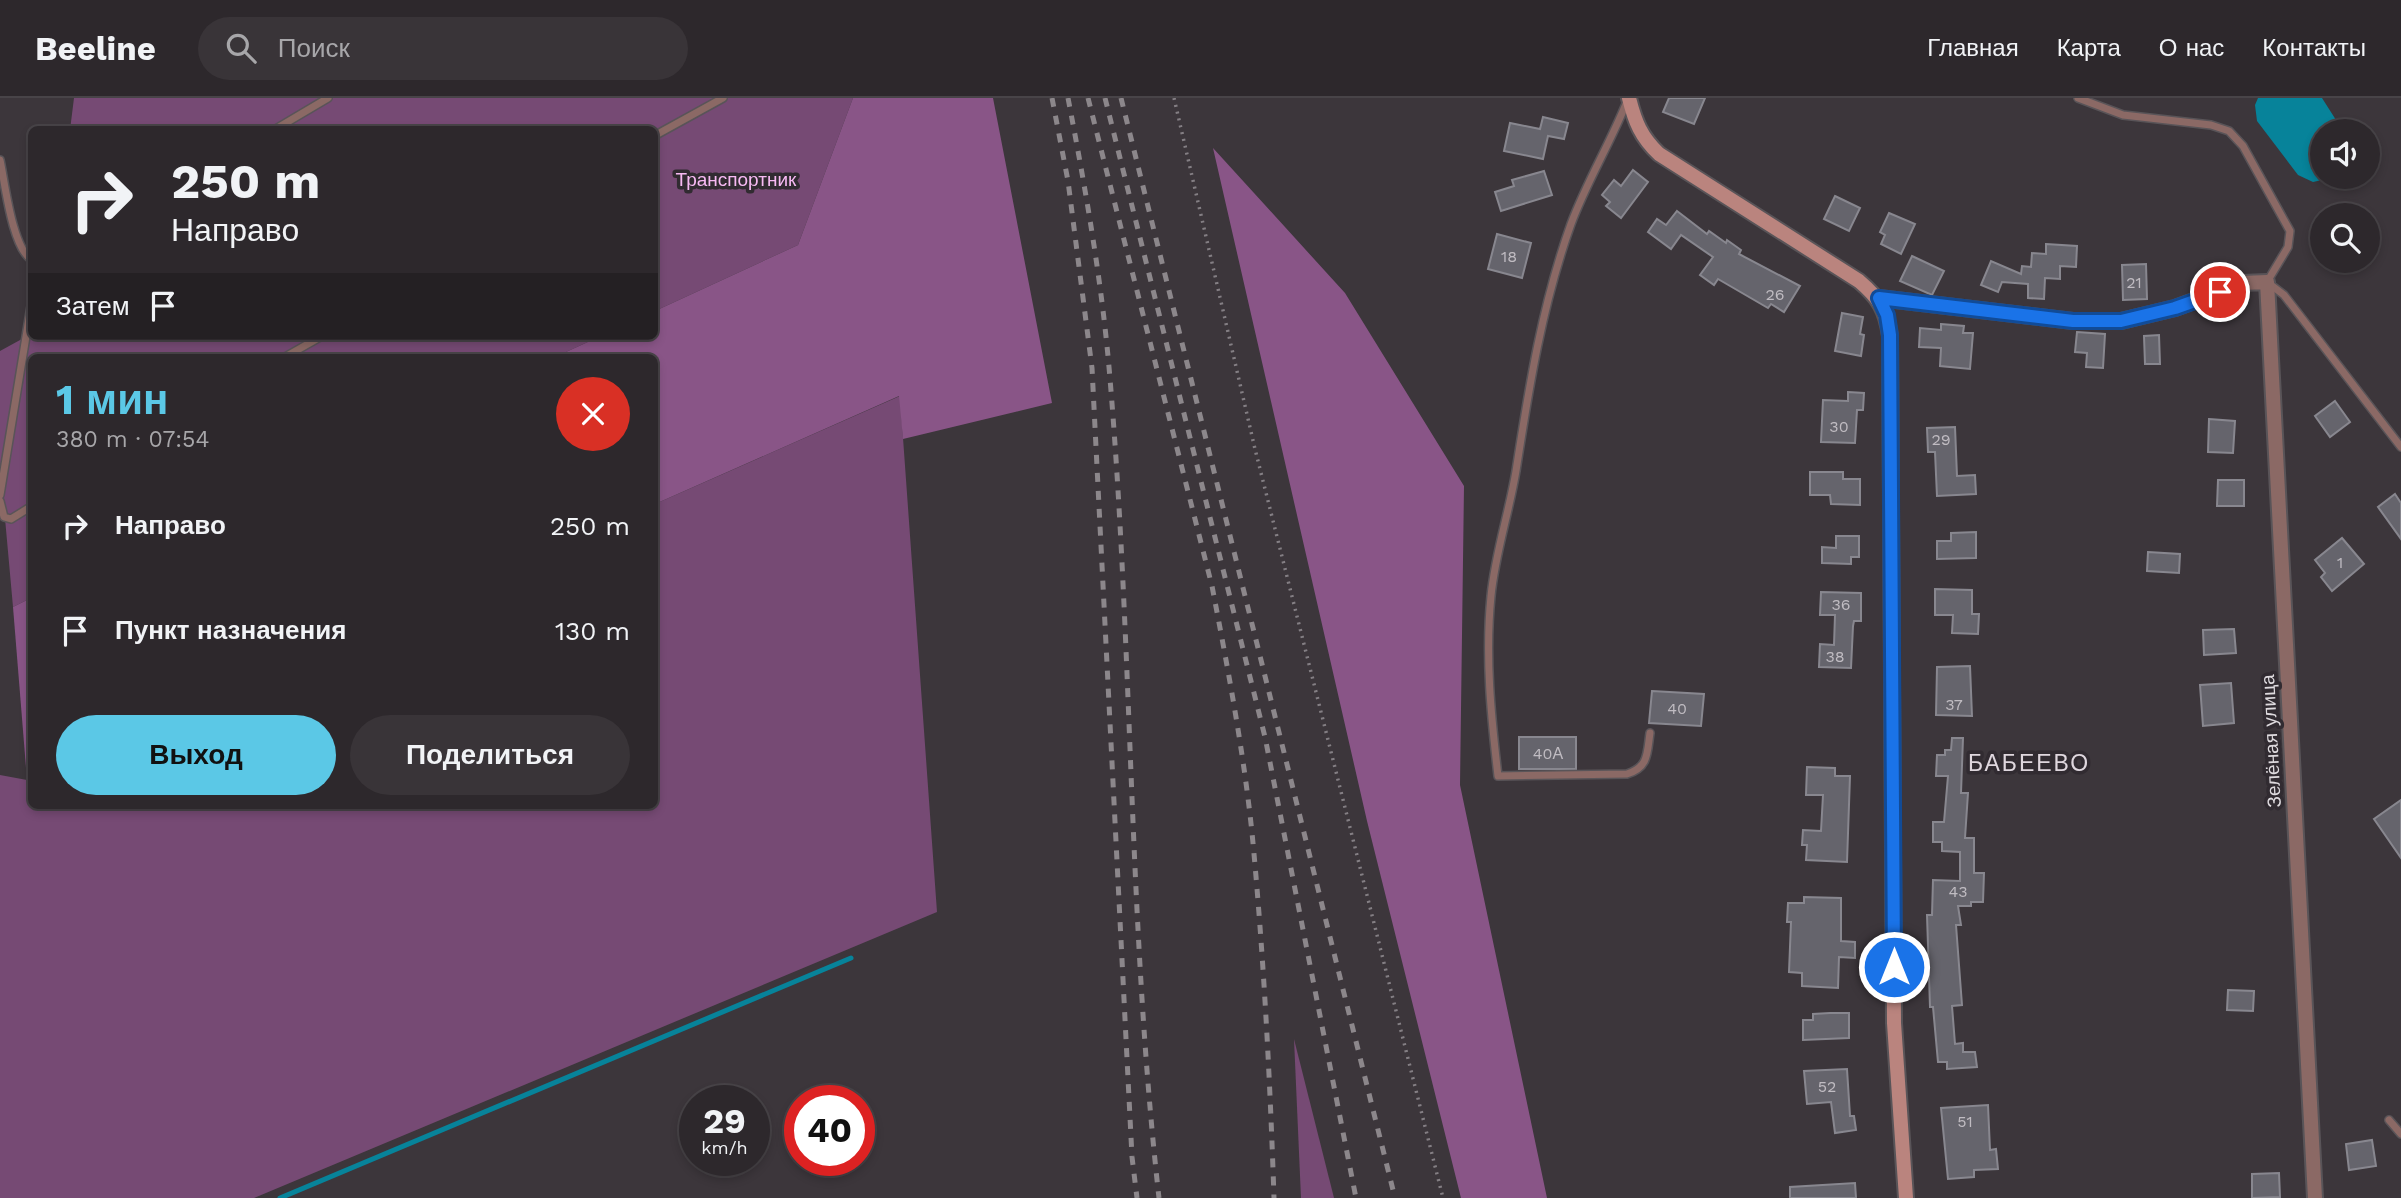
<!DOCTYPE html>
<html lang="ru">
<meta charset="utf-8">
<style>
:root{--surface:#2d282c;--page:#393438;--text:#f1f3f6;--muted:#a7a6a9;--line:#484448;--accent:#5bc8e6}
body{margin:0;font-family:"Work Sans",sans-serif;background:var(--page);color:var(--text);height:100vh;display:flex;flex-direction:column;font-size:26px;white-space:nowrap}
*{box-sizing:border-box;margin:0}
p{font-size:23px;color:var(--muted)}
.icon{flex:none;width:38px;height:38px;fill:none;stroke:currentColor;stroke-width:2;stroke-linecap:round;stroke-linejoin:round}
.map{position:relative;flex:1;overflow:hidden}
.side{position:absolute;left:28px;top:256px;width:630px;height:455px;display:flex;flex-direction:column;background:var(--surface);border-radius:10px;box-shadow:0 4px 10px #0003,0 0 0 2px var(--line)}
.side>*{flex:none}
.hud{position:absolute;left:28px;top:28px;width:630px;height:214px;border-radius:10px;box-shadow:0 4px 10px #0003,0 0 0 2px var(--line);background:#2d282c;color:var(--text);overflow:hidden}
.tools{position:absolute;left:2310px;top:21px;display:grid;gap:14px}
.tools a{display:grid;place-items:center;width:70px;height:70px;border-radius:50%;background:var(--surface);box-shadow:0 4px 10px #0003,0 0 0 2px var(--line);font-size:35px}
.speed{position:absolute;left:679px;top:987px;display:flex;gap:14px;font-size:35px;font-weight:700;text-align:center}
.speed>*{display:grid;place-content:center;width:91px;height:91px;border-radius:50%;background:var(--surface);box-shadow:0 4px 10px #0003,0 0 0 2px var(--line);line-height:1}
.speed small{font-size:18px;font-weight:400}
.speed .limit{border:10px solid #d22;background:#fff;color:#111}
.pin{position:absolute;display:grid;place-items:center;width:60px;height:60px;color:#fff;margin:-30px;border:4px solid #fff;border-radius:50%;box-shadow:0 2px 7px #0007}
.me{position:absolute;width:77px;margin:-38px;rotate:0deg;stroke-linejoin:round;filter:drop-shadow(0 0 5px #0008)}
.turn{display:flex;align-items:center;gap:24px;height:147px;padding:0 28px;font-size:32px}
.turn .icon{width:91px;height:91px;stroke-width:2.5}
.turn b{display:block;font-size:49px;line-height:60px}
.then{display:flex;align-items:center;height:66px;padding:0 28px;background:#0003;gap:14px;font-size:26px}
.round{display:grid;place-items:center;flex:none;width:74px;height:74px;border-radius:37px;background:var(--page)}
.overview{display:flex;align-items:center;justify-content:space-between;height:119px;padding:0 28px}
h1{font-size:42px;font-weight:700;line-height:52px;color:var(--accent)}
.cta{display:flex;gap:14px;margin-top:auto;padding:14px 28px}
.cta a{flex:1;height:80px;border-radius:42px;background:var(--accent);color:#111;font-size:28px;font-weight:700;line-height:80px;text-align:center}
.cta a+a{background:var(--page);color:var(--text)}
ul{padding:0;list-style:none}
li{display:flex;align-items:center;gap:21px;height:105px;padding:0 28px}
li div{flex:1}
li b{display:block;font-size:26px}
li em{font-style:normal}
header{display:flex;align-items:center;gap:42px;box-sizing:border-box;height:98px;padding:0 35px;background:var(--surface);border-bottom:2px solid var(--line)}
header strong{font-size:33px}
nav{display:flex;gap:38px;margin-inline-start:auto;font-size:24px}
.search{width:490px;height:63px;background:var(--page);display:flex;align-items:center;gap:18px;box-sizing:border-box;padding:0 24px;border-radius:38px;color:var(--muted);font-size:26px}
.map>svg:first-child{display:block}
.green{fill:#764a74}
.forest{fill:#895587}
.water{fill:#07839a}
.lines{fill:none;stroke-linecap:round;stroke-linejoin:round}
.stream{stroke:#07839a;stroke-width:5}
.building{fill:#65646c;stroke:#88878f;stroke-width:2}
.lane-casing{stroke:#595458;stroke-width:10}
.street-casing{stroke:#595458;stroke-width:18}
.secondary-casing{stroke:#595458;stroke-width:18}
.path{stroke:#847f84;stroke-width:3.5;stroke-dasharray:2 5;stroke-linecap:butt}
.lane{stroke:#8b6965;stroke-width:7}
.street{stroke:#8b6965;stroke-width:14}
.secondary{stroke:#ba847e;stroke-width:14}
.rail{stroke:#8c878b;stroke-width:5;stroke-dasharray:9 9;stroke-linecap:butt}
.route-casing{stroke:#114b97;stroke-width:18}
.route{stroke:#1a73e8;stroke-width:12}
.labels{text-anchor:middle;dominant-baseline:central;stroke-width:7;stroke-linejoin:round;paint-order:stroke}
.number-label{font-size:16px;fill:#c0bcc2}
.park-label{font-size:19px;fill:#f7b9f3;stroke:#312b31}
.street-label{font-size:19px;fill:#dedade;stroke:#312b31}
.quarter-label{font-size:23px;letter-spacing:2px;fill:#dfd7de;stroke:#312b31}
</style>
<header>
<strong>Beeline</strong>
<div class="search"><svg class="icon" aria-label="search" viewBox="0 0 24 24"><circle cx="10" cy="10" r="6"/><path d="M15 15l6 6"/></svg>Поиск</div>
<nav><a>Главная</a><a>Карта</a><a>О нас</a><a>Контакты</a></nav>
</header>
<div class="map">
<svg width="2401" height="1100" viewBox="0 0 2401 1100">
<rect width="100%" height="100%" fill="#3c363b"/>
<g class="green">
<path d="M74,0H853L798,147L655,213L654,32H70Z"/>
<path d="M31,236L32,238H601L555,259H32L31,500L13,509L0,365V253Z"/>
<path d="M900,298L937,814L254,1100H0V677L27,682L31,680L32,707H654L655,406Z"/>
<path d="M1294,941L1334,1100H1301Z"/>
</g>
<g class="forest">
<path d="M853,0H993L1052,305L903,341L899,298L655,406L654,259H555L601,238H654L655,213L798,147Z"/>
<path d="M1213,50L1345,195L1464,388L1460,687L1547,1100H1461L1367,723Z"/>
<path d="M31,500L32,680L27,682L13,509Z"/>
</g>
<path class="water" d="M2258,0H2322L2343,33H2322V79L2331,80L2313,84L2298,77L2257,23L2255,7Z"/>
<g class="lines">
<path class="stream" d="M280,1100L851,860"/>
</g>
<g class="building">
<path d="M1669,0H1705L1694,26L1663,14Z"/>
<path d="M1543,19L1568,25L1564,41L1548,38L1543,61L1504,53L1510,25L1540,31Z"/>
<path d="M1633,72L1648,84L1621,120L1606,108L1610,104L1602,97L1614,82L1621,88Z"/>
<path d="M1544,73L1552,97L1501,113L1495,94L1514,88L1512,82Z"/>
<path d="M1835,98L1860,110L1849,133L1824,121Z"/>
<path d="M1677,113L1707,136L1709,133L1726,145L1727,142L1741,152L1739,156L1800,188L1784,214L1771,206L1768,210L1718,181L1714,187L1700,177L1713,159L1681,137L1671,151L1648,134L1657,121L1666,127Z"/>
<path d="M1889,115L1915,126L1901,156L1881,146L1885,137L1880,134Z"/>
<path d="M1497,136L1531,145L1522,180L1488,171Z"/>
<path d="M2046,146L2077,148L2076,169L2060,168V181L2045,180L2044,201L2028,200V186L2002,184L1998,194L1981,187L1991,163L2021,176L2022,168L2031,169L2032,155L2046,156Z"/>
<path d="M1912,158L1944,173L1932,197L1900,183Z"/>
<path d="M2146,166L2147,201L2123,202L2122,167Z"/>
<path d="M1842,215L1863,219L1860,236L1864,237L1861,258L1835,253Z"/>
<path d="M1941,226L1964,228L1963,235H1973L1970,271L1940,268L1941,250L1919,249L1920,230L1941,232Z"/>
<path d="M2077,234L2105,236L2103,270L2086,269L2087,255L2075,254Z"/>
<path d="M2159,237L2160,266H2145L2144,238Z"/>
<path d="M1848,294L1864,295L1863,312H1857L1855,345L1821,344L1823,302L1848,303Z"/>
<path d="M2335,303L2350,324L2330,339L2315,318Z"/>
<path d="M2209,321L2235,323L2233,355L2208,354Z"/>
<path d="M1955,329L1957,378L1975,377L1976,396L1937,398L1935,354H1928L1927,330Z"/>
<path d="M1810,374H1843V381H1860V407L1831,406L1830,397H1810Z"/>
<path d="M2218,382H2244V408H2217Z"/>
<path d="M2395,396L2401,405V441L2378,409Z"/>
<path d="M1976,434V460L1937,461V443H1951V435Z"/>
<path d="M1836,438H1859V459H1851V466L1822,465V449L1836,450Z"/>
<path d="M2342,440L2364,466L2332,493L2321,479L2325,475L2315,462Z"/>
<path d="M2148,454L2180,456L2179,475L2147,473Z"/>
<path d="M1935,491L1972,492V516H1979L1978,536L1952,535L1953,517H1935Z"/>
<path d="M1821,494L1861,495V523H1854L1853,528L1851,570L1819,569L1820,546L1834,547L1835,517H1820Z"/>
<path d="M2234,531L2236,555L2204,557L2203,532Z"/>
<path d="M1970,568L1972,618L1936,617L1937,569Z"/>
<path d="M2231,585L2234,625L2203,628L2200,587Z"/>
<path d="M1652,593L1704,596L1701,628L1649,625Z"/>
<rect x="1519" y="639" width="57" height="32"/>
<path d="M1952,640H1963L1961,695H1968L1965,740H1974V775H1984L1983,804H1971V808H1958L1961,827H1956L1962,907L1952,908L1955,946L1963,945V954H1975L1977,969L1947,971V964H1938L1933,909H1930L1927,817H1932L1933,782L1960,783V754L1942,753V744H1933V724H1944L1948,678H1936L1937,657H1945V652H1951Z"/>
<path d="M1807,669L1835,670V678H1850L1847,764L1806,762L1807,747H1802L1803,732L1821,733L1823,697H1806Z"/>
<path d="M2401,702V760L2374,721Z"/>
<path d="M1804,799L1841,800V843L1855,844V860L1839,859L1838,890L1802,888V875L1789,874L1791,824H1787L1788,805H1804Z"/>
<path d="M2228,892L2254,893L2253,913L2227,912Z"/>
<path d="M1830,915H1849V940L1803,942V922H1813V916Z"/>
<path d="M1847,971L1850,1018H1854L1856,1032L1835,1035L1831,1004L1807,1006L1804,973Z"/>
<path d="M1988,1007L1990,1052L1996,1051L1998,1071L1974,1072V1079L1948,1081L1941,1010Z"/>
<path d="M2372,1042L2376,1068L2349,1072L2346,1046Z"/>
<path d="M2279,1075L2280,1099L2252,1100V1076Z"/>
<path d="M1855,1085L1856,1100H1790V1089Z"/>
</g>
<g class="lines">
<defs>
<g id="lane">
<path d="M2078,0L2123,17L2211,27L2229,33L2243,48L2290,133L2288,149L2267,184L2284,197L2401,349"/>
<path d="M1628,1C1611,44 1587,83 1571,126C1542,207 1529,289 1516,373C1509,415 1495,456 1491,498C1485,558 1491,618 1498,678L1627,676C1649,669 1647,655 1650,635"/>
<path d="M274,32L328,0"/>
<path d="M654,38L723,0"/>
<path d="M0,62C5,85 12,150 32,162"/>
<path d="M285,259L322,238"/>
<path d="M0,397L32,202"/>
<path d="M0,403L4,419L11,421L32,408"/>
<path d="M2389,1022L2401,1036"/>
</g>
<path id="street" d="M1879,200L2073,223H2121L2175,210L2242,185L2267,184L2315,1100"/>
<path id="secondary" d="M1629,0C1635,24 1641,39 1659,56L1859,183C1879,200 1886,211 1890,238L1894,925L1906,1100"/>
</defs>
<use href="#lane" class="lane-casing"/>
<use href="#street" class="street-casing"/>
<use href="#secondary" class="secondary-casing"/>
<path class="path" d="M1174,0L1255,351L1443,1100"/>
<use href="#lane" class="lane"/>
<use href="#street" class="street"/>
<use href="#secondary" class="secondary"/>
<g class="rail">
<path d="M1052,0L1068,83L1092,270L1132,1059L1137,1100"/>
<path d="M1068,0C1085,88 1101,179 1109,269C1133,545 1128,824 1159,1100"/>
<path d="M1088,0L1212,488C1228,571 1245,661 1253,745C1264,863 1270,981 1274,1100"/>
<path d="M1105,0L1265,639L1356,1100"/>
<path d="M1121,0L1395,1100"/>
</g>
</g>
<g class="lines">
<defs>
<path id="route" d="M1894,869L1890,237L1887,217L1879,200L2073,223H2121L2175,210L2220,194"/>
</defs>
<use href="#route" class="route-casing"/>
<use href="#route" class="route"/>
</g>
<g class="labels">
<g class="number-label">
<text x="1509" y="158">18</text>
<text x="2134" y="184">21</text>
<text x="1775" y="196">26</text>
<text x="1839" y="328">30</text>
<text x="1941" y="341">29</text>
<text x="2340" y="464">1</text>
<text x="1841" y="506">36</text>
<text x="1835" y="558">38</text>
<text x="1954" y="606">37</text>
<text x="1677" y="610">40</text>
<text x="1548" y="655">40А</text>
<text x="1958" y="793">43</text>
<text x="1827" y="988">52</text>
<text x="1965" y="1023">51</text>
</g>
<g class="park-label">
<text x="736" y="81">Транспортник</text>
</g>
<g class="street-label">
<text transform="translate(2271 643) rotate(-93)">Зелёная улица</text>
</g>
<g class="quarter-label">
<text x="2029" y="665">БАБЕЕВО</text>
</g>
</g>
</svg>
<div class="tools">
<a><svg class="icon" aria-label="sound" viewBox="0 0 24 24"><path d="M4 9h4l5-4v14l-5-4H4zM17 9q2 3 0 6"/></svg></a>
<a><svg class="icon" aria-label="search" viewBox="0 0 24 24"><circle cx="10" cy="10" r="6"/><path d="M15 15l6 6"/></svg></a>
</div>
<div class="speed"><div>29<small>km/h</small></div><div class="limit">40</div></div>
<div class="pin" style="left:2220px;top:194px;background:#d93025"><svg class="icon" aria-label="arrive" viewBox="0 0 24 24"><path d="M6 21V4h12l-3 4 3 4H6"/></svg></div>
<svg class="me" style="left:1894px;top:869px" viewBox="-20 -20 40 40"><circle r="17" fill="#1a73e8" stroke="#fff" stroke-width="3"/><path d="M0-11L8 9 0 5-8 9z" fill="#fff"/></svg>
<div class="hud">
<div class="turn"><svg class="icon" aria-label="right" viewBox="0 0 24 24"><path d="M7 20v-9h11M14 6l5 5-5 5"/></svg><div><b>250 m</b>Направо</div></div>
<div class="then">Затем<svg class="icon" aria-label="arrive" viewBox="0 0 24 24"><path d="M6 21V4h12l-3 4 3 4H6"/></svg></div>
</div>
<section class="side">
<div class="overview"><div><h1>1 мин</h1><p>380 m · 07:54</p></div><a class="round" style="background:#d93025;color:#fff"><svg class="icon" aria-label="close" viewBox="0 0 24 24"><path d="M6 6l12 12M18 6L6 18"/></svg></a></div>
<ul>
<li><svg class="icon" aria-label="right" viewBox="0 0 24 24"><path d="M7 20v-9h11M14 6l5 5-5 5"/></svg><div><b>Направо</b></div><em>250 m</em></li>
<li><svg class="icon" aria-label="arrive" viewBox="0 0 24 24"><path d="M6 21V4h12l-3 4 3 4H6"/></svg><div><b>Пункт назначения</b></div><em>130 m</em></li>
</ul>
<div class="cta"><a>Выход</a><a>Поделиться</a></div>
</section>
</div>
